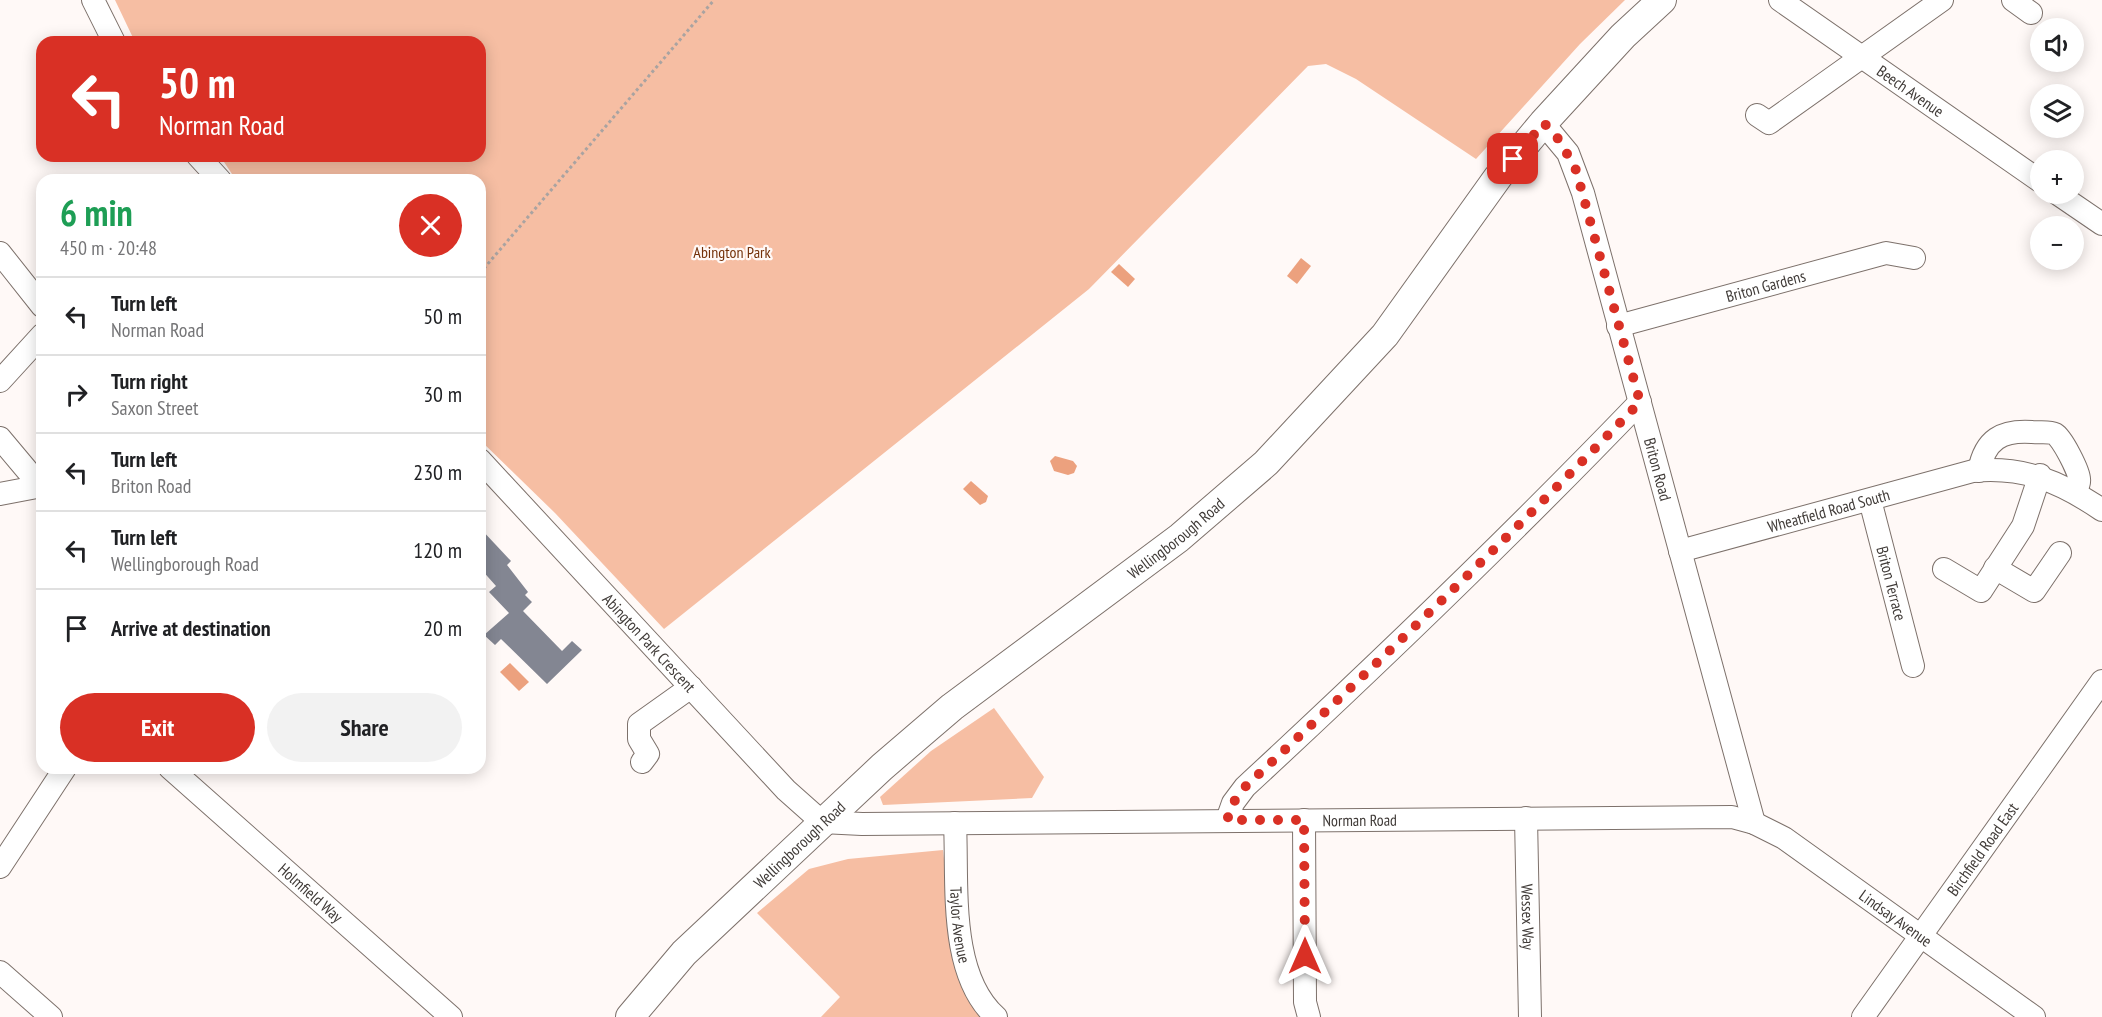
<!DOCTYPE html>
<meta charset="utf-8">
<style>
:root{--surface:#fff;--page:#f2f2f2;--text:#202124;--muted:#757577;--line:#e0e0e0;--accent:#d93025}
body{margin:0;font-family:"PT Sans Narrow",sans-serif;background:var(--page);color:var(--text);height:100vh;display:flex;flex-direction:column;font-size:22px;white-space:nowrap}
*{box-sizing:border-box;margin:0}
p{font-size:20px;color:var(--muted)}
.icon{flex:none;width:33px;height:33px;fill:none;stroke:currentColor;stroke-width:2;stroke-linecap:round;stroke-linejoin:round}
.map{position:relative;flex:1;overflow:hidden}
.sheet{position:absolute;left:36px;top:174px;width:450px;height:600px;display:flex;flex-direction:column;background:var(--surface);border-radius:18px;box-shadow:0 3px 15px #0003}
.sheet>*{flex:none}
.guide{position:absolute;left:36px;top:36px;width:450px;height:126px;border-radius:18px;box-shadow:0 3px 15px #0003;background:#d93025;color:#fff;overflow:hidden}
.buttons{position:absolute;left:2030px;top:18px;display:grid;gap:12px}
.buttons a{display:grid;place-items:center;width:54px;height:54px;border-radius:50%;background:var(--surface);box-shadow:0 3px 15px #0003;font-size:30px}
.pin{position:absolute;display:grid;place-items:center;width:51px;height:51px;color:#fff;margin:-26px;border-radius:12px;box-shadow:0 3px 9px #0006}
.me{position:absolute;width:66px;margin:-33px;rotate:0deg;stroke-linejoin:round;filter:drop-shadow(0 0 4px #0008)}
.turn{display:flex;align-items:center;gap:21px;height:126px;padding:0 24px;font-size:27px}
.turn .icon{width:78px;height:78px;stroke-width:2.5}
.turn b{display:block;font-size:42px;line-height:51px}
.round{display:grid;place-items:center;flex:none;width:63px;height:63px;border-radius:32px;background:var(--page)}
.head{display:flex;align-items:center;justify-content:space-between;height:102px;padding:0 24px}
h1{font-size:36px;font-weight:700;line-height:45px;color:#1e9e55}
.primary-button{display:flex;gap:12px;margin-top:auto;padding:12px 24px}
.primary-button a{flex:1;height:69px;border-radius:36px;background:var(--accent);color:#fff;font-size:24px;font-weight:700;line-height:69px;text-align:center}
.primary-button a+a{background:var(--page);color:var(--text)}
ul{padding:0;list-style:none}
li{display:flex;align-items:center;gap:18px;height:78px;padding:0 24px;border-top:2px solid var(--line)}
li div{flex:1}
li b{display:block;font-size:22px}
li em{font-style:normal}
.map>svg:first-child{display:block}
.green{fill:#f6bea3}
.water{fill:#eca17e}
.building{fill:#838692}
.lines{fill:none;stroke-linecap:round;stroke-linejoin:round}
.minor-casing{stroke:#7d716b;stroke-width:24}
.major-casing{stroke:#7d716b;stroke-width:30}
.path{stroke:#a9a3a1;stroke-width:3;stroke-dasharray:3 3;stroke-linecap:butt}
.minor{stroke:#fff;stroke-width:22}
.major{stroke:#fff;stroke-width:28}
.route{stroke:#d93025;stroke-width:10;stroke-dasharray:0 18}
.labels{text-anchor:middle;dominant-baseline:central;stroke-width:4.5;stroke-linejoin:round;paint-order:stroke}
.street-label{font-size:16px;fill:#403b38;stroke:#fff9f7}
.park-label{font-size:16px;fill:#743109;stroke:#fff9f7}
</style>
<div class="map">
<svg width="2102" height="1017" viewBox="0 0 2102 1017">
<rect width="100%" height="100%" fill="#fff9f7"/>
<g class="green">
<path d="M115,0H1625L1580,44L1476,159L1356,79L1326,64L1308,66L1089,289L664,629L555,513L480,440V180H236L220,156H480V42H135Z"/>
<path d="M994,708L1044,777L1032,798L883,805L880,797L931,751Z"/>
<path d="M943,850L954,949L987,1017H821L840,997L757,913L809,869L848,859Z"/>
</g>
<g class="water">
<path d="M1301,258L1311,266L1297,284L1287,276Z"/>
<path d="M1119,264L1135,279L1128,287L1111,272Z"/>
<path d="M1055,456L1073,461L1077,466L1074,473L1068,475L1054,471L1050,461Z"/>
<path d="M971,481L988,496L986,502L980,505L963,489Z"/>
<path d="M510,663L529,682L519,691L500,672Z"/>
</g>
<path class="building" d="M480,528L511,561L507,565L528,592L525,595L532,602L523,611L562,651L572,641L582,650L547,684L501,639L495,645L484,635L509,613L489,592L496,586L480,568Z"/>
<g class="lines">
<defs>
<g id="minor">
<path d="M93,0L114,42"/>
<path id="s1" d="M1780,0L2040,181"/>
<path d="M2013,0L2031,13"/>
<path d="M1757,115L1769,123L1942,0"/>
<path id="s2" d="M1543,123L1568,153L1583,193L1754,823"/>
<path d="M198,156L220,180"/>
<path d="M2058,194L2102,224"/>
<path d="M0,253L42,306"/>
<path id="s3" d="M1618,326L1886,253L1914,258"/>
<path d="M0,381L42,335"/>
<path d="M0,438L31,475L33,487"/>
<path id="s4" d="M480,460L786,790L822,822L862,824L1732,817L1754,823L1784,838L2034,1017"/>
<path d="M1979,471C1985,439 2002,430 2032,432C2038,433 2049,431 2055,434C2062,438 2079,471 2079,479C2080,484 2077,488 2075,492"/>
<path d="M0,494L42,486"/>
<path id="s5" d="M1870,500L1913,666"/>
<path id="s6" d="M1680,551L1973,471C2024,466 2061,482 2102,510"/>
<path d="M1995,568L2034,591L2060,553"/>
<path d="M1944,569L1981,591L2023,526L2040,475"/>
<path d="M642,762L648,754L639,739V724L691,687"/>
<path id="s7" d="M170,768L451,1017"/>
<path id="s8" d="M1526,818L1530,1017"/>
<path d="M1227,820L1233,803L1245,787C1380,662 1512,535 1640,402"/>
<path d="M1304,820L1305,1002L1309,1017"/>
<path id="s9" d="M955,823C958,884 948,974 996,1017"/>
<path d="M0,867L65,768"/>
<path d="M0,972L51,1017"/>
<path id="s10" d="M1863,1017L2102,681"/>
</g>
<g id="major">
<path id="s11" d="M630,1017L684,953L882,767L952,707L1179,538L1266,463L1385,335L1498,177L1543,123L1623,36L1662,0"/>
</g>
</defs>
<use href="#minor" class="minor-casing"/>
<use href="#major" class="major-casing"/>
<path class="path" d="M480,273L714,0"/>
<use href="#minor" class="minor"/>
<use href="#major" class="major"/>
</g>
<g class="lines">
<path class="route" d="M1305,956L1304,820H1227L1233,803L1245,787C1380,661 1512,535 1640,402L1576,170L1560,141L1544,123L1513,159"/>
</g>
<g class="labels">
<g class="street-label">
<text stroke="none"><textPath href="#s1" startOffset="159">Beech Avenue</textPath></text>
<text stroke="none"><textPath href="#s3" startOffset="153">Briton Gardens</textPath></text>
<text stroke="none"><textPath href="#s2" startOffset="368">Briton Road</textPath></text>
<text stroke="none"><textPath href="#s6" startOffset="154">Wheatfield Road South</textPath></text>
<text stroke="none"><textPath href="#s11" startOffset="728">Wellingborough Road</textPath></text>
<text stroke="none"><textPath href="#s5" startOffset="86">Briton Terrace</textPath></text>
<text stroke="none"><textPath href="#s4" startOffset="249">Abington Park Crescent</textPath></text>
<text stroke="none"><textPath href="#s4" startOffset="1036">Norman Road</textPath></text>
<text stroke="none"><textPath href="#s11" startOffset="242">Wellingborough Road</textPath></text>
<text stroke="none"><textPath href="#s10" startOffset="206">Birchfield Road East</textPath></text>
<text stroke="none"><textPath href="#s7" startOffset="188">Holmfield Way</textPath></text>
<text stroke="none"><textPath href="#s8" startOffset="99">Wessex Way</textPath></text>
<text stroke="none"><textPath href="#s4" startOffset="1602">Lindsay Avenue</textPath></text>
<text stroke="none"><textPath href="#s9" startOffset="102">Taylor Avenue</textPath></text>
</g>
<g class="park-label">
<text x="732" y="252">Abington Park</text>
</g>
</g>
</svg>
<div class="buttons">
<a><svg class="icon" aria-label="sound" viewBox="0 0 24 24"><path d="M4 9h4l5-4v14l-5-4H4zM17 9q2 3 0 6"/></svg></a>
<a><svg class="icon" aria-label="layers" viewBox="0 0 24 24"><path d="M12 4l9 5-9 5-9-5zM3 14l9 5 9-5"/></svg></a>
<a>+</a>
<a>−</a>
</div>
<div class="pin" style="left:1513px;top:159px;background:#d93025"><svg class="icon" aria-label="arrive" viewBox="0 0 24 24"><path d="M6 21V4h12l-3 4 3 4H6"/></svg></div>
<svg class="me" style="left:1305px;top:956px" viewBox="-20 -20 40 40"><path d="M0-17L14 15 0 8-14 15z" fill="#d93025" stroke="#fff" stroke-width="4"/></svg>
<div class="guide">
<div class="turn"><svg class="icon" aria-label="left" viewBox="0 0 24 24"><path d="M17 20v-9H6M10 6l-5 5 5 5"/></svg><div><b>50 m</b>Norman Road</div></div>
</div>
<section class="sheet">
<div class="head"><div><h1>6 min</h1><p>450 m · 20:48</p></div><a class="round" style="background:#d93025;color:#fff"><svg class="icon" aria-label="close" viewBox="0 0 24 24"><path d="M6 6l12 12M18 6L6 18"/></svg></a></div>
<ul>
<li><svg class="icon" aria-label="left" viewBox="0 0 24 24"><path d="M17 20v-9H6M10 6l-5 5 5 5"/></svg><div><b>Turn left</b><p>Norman Road</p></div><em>50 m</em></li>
<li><svg class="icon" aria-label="right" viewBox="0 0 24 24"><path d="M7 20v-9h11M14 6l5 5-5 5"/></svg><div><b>Turn right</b><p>Saxon Street</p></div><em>30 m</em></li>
<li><svg class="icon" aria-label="left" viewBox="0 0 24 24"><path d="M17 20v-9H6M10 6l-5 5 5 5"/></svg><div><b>Turn left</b><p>Briton Road</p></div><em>230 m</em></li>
<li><svg class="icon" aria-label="left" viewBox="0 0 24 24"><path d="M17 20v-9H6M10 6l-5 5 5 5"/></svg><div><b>Turn left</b><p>Wellingborough Road</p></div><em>120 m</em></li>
<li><svg class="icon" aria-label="arrive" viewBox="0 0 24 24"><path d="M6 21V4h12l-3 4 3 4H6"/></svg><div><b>Arrive at destination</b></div><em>20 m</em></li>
</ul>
<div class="primary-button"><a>Exit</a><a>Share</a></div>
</section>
</div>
